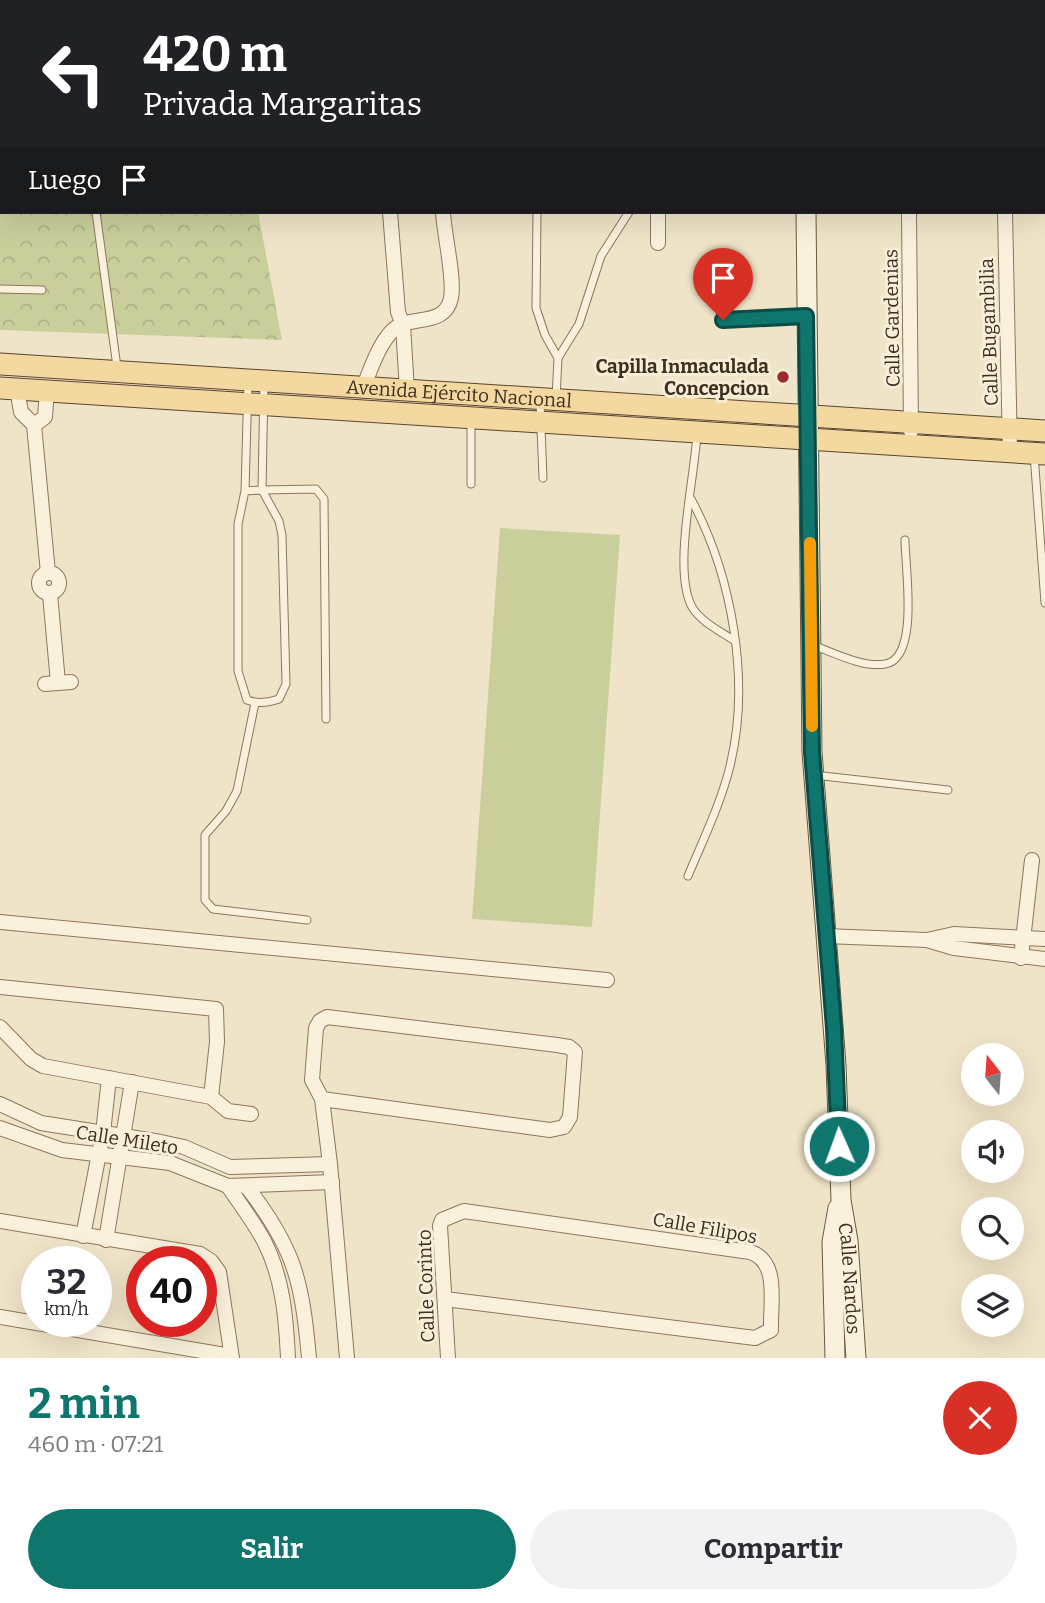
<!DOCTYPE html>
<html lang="es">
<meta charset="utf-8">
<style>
:root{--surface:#fff;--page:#f2f2f3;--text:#2b2b33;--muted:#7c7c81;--accent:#0f766e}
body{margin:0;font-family:Bitter,serif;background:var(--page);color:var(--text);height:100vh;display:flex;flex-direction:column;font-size:26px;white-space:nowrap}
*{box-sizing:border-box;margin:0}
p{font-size:23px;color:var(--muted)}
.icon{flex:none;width:38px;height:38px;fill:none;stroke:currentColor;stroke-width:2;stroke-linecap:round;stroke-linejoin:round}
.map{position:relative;height:1358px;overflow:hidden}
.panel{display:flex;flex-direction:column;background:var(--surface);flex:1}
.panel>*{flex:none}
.hud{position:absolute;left:0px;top:0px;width:1046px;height:214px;box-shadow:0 7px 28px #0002;background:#202124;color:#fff;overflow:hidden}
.needle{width:46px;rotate:343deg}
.fabs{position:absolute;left:961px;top:1043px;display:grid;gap:14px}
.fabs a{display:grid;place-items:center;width:63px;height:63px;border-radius:50%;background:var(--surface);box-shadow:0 7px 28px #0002;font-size:35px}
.speed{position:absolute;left:21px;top:1246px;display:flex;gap:14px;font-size:35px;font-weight:700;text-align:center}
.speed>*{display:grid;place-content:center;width:91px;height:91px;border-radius:50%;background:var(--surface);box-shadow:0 7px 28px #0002;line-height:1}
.speed small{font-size:18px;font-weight:400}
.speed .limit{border:10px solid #d22;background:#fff;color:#111}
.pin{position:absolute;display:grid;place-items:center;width:60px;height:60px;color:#fff;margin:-72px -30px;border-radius:50% 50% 50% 0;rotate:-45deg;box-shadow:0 0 7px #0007}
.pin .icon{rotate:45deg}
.me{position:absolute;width:77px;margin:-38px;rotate:358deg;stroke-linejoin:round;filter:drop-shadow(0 0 5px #0008)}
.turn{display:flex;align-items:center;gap:24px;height:147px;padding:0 28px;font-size:32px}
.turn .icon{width:91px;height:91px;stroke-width:2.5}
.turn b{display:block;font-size:49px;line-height:60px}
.then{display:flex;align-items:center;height:66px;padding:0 28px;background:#0003;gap:14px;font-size:26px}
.round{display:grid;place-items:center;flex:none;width:74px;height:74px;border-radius:37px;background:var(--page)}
.summary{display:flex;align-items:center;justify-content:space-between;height:119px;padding:0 28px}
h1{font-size:42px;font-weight:700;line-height:52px;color:var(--accent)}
.primary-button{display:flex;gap:14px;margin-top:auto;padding:14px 28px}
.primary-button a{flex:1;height:80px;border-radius:42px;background:var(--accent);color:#fff;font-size:28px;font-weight:700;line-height:80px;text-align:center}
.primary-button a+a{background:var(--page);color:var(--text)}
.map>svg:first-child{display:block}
.park{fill:url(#park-crowns)}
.pitch{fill:#c9cf9b}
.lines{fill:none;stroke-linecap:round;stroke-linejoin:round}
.lane-casing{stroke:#8d765c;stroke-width:9}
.street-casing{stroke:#8d765c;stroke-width:16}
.secondary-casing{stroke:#6f573f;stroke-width:21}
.primary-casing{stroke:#5b4430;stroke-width:23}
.lane{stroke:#faf1dc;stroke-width:7}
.street{stroke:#faf1dc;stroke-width:14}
.secondary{stroke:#faf1dc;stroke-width:19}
.primary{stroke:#f3d9a0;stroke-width:21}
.route-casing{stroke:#0a4d48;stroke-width:18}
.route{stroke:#0f766e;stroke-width:12}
.slow{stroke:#f59e0b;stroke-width:12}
.poi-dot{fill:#9e2a2b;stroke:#f7eed8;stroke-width:2.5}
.labels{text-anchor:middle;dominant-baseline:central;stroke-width:6;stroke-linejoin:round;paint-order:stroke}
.street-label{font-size:19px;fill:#3d2e20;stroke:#f7eed8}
.poi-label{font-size:19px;font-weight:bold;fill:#3d2e20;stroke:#f7eed8;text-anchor:end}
</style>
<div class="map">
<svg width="1045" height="1358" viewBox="0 0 1045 1358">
<defs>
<pattern id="park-crowns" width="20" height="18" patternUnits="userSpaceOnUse" patternTransform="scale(1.75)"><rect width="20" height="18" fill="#c9cf9b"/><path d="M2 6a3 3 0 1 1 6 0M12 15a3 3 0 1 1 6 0" fill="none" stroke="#aeb285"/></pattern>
</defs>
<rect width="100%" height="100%" fill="#f0e4c8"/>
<path class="park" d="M0,0H218L2,2V212H258L282,340L0,330Z"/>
<g class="pitch">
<rect x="91" y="0" width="119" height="2"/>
<path d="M0,71L2,212H17L18,250L0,251Z"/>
<path d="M500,528L620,535L592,927L472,919Z"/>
</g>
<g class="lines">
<defs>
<g id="lane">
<path d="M497,0V2"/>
<path d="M638,0V2"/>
<path d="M96,212L117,367"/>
<path d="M537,212L536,308L545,335L558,358L556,398"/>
<path d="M0,289L42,290"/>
<path d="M558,358L579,324L601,256L629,212"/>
<path d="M264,383L262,490L316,489L324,499L326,719"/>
<path d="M540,402L543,478"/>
<path d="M471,422V484"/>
<path d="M697,433C695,477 672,570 692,607C701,622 720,631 735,641"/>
<path d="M1034,454L1045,603"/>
<path d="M245,491L262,490L279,521L282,535L286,684L279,699C268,703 258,704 247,700L238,671V524L245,491L248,382"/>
<path d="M812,645C833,652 862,668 885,664C920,659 905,567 905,540"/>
<path d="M255,703L237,791L226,811L205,835V900L213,909L307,920"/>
<path d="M814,775L948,790"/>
<path d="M688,876C703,840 721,803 730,766C751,681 732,575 691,499"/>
</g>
<g id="street">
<path d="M373,0V2"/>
<path d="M431,0V2"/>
<path d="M735,0V2"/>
<path d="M1002,0V2"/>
<path d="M919,2L922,0"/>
<path d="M390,212L398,312L403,325L407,391"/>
<path d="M658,212V243"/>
<path d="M909,212L911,431"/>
<path d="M1005,212L1010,452"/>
<path d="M723,320L806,316"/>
<path d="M363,388C371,369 378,345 393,330C410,314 445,328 451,298C455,279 444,234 443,212"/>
<path d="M17,389L21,412L34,425L45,417L47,390"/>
<path d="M34,425L48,573"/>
<circle cx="49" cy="583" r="10"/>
<path d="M50,594L58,683"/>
<path d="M45,684L71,682"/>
<path d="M0,922L607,980"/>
<path d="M825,936L927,940L954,948L1045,959"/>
<path d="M927,940L954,934L1045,939"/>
<path d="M1021,958L1032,860"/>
<path d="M0,987L216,1009L217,1042L211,1097"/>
<path d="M0,1027L31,1059L43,1066L211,1097L228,1111L251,1114"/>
<path d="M322,1099L550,1130L564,1127L570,1117L575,1052L569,1047L557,1045L327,1017L320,1021L316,1028L312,1080L322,1099L330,1164L347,1358"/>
<path d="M0,1104L41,1123L161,1142L184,1147L230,1167L330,1164"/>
<path d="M0,1128L62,1150L170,1163L228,1186L332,1182"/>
<path d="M228,1186C240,1204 254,1222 264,1241C283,1278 286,1317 288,1358"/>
<path d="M247,1187C295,1249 302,1281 309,1358"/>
<path d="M0,1221L200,1254L211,1261L219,1272L232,1358"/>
<path d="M83,1236L103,1133L109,1078"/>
<path d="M106,1240L132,1082"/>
<path d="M445,1299L755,1338L771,1330C770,1304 780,1261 750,1252L464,1211L442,1220L440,1226L448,1358"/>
<path d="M0,1317L231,1356"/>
</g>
<g id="secondary">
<path d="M802,0V2"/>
<path id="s1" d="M806,212L812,752L836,1065L841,1200L848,1241L856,1358"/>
<path d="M835,1358L832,1242L838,1208"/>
</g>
<g id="primary">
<path id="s2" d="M0,364L1045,431"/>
<path d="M0,388L1045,454"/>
</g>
</defs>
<use href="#lane" class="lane-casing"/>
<use href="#street" class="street-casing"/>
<use href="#secondary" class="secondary-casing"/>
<use href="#primary" class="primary-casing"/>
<use href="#lane" class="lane"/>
<use href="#street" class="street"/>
<use href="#secondary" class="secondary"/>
<use href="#primary" class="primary"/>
</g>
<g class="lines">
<defs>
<path id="route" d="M723,320L806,316L812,752L834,1028L839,1146"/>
</defs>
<use href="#route" class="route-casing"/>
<use href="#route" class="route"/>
<path class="slow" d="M810,543L812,726"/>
</g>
<circle class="poi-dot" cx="783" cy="377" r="7"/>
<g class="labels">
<g class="street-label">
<text transform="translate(892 318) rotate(-91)">Calle Gardenias</text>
<text transform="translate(989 332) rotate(-92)">Calle Bugambilia</text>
<text stroke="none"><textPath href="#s2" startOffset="460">Avenida Ejército Nacional</textPath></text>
<text transform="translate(127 1140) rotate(9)">Calle Mileto</text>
<text transform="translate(705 1228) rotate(10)">Calle Filipos</text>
<text stroke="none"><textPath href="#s1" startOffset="1068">Calle Nardos</textPath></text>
<text transform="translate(426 1286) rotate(-92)">Calle Corinto</text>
</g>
<g class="poi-label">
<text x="769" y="366">Capilla Inmaculada<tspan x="769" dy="22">Concepcion</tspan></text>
</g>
</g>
</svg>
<div class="fabs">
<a><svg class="needle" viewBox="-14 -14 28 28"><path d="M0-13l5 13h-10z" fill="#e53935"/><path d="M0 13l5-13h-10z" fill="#7c7c81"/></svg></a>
<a><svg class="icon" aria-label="sound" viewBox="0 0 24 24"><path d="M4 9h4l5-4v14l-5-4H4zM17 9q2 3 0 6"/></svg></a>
<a><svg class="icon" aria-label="search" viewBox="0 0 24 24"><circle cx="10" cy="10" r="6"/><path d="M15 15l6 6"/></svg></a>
<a><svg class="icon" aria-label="layers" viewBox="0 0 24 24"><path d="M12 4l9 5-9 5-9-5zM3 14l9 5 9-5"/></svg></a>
</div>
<div class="speed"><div>32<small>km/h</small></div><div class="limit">40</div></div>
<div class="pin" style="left:723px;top:320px;background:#d93025"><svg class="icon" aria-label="arrive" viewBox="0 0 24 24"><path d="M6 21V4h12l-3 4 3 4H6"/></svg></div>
<svg class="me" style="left:839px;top:1146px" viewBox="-20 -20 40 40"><circle r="17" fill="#0f766e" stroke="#fff" stroke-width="3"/><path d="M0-11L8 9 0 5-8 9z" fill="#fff"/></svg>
<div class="hud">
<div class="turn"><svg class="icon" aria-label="left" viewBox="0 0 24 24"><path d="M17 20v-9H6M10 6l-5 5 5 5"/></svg><div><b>420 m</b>Privada Margaritas</div></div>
<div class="then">Luego<svg class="icon" aria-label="arrive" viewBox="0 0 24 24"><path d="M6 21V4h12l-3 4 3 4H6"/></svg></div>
</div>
</div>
<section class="panel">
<div class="summary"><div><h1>2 min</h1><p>460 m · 07:21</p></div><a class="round" style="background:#d93025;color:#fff"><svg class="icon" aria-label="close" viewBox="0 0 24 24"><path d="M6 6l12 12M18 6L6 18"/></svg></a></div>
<div class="primary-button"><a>Salir</a><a>Compartir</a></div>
</section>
